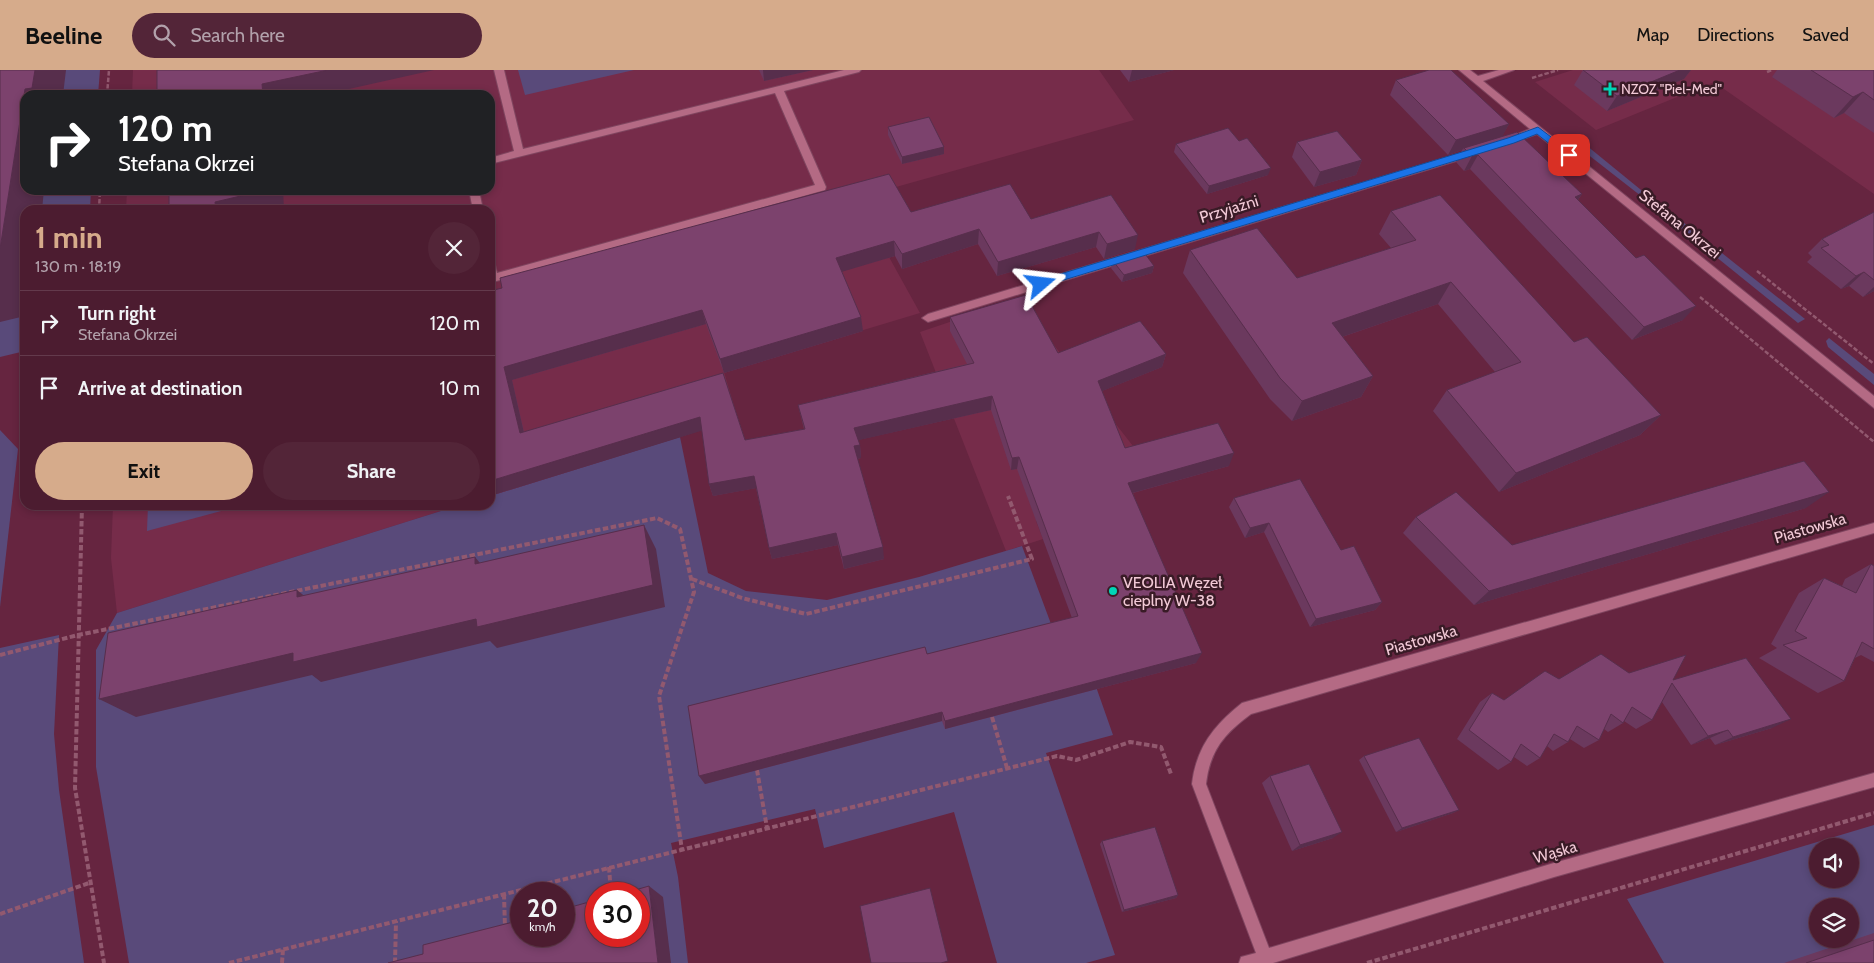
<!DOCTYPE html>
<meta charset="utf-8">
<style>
:root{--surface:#4c1c30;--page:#532538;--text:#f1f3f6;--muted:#b2a1ab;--line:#633a4c;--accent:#d6ab8b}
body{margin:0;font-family:Cabin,sans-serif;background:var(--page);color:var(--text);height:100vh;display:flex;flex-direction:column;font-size:19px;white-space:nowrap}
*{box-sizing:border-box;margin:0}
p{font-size:16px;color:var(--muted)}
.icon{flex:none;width:28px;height:28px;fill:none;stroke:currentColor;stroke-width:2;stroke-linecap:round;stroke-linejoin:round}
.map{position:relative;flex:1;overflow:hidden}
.side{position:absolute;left:20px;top:135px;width:475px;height:305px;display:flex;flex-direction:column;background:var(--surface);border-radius:15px;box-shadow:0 2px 8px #0003,0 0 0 1px var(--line)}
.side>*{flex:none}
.top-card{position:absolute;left:20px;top:20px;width:475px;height:105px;border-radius:15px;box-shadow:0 2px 8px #0003,0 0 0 1px var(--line);background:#202124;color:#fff;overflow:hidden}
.tools{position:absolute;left:1809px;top:768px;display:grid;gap:10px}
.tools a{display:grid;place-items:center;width:50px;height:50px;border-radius:50%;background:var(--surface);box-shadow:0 2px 8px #0003,0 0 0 1px var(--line);font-size:25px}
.speed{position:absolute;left:510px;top:812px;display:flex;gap:10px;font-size:25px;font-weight:700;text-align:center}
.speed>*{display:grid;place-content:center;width:65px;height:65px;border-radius:50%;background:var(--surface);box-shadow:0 2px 8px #0003,0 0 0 1px var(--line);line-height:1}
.speed small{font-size:12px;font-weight:400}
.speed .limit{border:8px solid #d22;background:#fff;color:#111}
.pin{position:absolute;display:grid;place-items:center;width:42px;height:42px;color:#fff;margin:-21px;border-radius:10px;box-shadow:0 2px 8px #0006}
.me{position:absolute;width:55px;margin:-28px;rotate:73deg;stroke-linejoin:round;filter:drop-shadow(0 0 4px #0008)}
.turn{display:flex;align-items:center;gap:18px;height:105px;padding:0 15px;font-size:22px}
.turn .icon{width:65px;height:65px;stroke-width:2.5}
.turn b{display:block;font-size:35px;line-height:42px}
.round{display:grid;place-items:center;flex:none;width:52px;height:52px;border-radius:26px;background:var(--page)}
.headline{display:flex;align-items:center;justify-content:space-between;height:85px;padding:0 15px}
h1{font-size:30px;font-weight:700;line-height:38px;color:var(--accent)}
.primary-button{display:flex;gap:10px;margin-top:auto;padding:10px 15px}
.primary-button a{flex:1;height:58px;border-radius:30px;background:var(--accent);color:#111;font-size:20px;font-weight:700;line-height:58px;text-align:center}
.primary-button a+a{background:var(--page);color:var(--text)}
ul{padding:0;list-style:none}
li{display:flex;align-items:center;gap:15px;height:65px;padding:0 15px;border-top:1px solid var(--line)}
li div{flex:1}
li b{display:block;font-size:19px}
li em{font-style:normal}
header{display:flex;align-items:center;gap:30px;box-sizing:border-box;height:70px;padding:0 25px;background:var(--accent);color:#111}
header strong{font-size:24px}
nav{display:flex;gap:28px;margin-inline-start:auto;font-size:18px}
.search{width:350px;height:45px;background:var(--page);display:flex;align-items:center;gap:12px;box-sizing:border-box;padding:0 18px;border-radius:28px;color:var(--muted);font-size:19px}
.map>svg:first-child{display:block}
.built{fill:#762c4a}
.green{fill:#594a7a;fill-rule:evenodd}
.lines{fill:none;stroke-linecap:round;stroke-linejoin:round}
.minor-casing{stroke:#7f455f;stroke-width:2}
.path-far1{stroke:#92596f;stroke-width:2.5;stroke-dasharray:4.5 2;stroke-linecap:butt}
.path{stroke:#92596f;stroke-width:4;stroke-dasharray:5.5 2.5;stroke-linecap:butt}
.minor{fill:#b46a84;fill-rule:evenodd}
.wall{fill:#6b395e}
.shaded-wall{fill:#572e4c}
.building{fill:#7c426d;stroke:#572e4c}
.route{fill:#1a73e8;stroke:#114b97}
.poi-dot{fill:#00d5b7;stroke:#391b26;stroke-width:2}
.labels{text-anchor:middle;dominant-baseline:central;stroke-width:5;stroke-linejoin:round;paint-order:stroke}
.far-poi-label{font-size:14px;fill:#f3cad7;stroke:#391b26;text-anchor:start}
.street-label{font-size:16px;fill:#f3cad7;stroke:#391b26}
.poi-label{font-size:16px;fill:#f3cad7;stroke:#391b26;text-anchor:start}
</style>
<header>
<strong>Beeline</strong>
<div class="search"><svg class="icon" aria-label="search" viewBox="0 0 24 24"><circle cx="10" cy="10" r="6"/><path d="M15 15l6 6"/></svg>Search here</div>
<nav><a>Map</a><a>Directions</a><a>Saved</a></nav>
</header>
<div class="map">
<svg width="1874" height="893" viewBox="0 0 1874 893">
<rect width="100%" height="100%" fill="#662540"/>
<g class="built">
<path d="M133,0H1099L1134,50L839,133L869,193L889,187L920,243L724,302L738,349L490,426V140H126L127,120H490V25H132Z"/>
<path d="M1573,0H1874V124L1714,12L1596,60L1535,12Z"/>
<path d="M1018,229L1140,385L1036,451L1043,469L1006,481L920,262Z"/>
<path d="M113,435H460L117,543L111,488Z"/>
</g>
<g class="green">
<path d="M0,0H100L98,25H25V120H91L90,140H25V281L0,287Z"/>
<path d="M518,0H634L525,25Z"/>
<path d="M1581,71L1646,124L1641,126L1577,76Z"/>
<path d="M1669,141L1805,249L1798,253L1663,144Z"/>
<path d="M1829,268L1874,304V315L1828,277L1826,271Z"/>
<path d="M0,360L18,379L0,537Z"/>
<path d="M680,367L708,503L746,521L827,530L919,507L1022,476L1054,562L1075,557L1113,665L1046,683L1115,885L1086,893H997L954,742L824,778L815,739L671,773L678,807L688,893H129L96,697V580L117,543L460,435H490V426ZM521,824H564V866H521ZM596,824H639V866H596Z"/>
<path d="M148,435H236V437L147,461Z"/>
<path d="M59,565L54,664L59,720L84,893H0V578Z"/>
<path d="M1874,755V893H1664L1627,829ZM1818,776H1850V809H1818ZM1818,836H1850V869H1818Z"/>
</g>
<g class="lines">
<defs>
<g id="minor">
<path d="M494,0H504L523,79L844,0H861L859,2L784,21L826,117L825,120L493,212L490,211V190L494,191L497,203L815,115L775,23L490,94V88L514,81Z"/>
<path d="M1459,0H1470L1478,6L1499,0H1514L1483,11L1874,326V338L1537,64L1509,74H1503V70L1530,59Z"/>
<path d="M1475,79L1479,80V84L928,252L922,248L928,244Z"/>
<path d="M469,120H479L483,140H473Z"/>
<path d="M1874,453V463L1251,644C1224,664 1210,680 1206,714L1269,878L1554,793L1874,703V717L1554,807L1273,893H1239L1241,887L1256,883L1192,714C1196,678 1214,655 1242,633Z"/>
</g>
</defs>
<use href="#minor" class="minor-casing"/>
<g class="path-far1">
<path d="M1767,2L1772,0"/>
<path d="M1532,8L1558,0"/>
<path d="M107,25L109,0"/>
<path d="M99,140L100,120"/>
<path d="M1757,201L1874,294"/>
<path d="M1700,227L1874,372"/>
</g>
<g class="path">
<path d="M82,435L75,718L104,893"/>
<path d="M692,509L742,528L806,544L1032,489L1008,426"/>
<path d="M0,585L78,565L657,448L680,459L694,522L659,626L682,780"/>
<path d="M992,647L1007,698"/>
<path d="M757,700L767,758"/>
<path d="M609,797L611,824"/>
<path d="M504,824L505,858"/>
<path d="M0,844L89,813"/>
<path d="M229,893L1057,686L1076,690L1130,672L1161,677L1171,704"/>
<path d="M282,893L283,879"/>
<path d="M395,893L396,851"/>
<path d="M1367,893L1874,743"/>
</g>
<use href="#minor" class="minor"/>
</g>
<g class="wall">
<path d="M759,0H813L764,11Z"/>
<path d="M1120,0H1174L1129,12Z"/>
<path d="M1583,0H1691L1684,9L1607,41L1574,15Z"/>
<path d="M1777,0H1874V63L1844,43L1834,48L1772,7Z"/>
<path d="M1396,10L1509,54L1502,66L1582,124L1578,130L1683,250L1632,270L1470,99L1464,101L1456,92L1462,80L1448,85L1390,25Z"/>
<path d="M888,57L944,84L902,94L888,65Z"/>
<path d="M1297,72L1362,90L1356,105L1314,117L1292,87Z"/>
<path d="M1176,74L1268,105L1207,124L1174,82Z"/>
<path d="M1111,125L1135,179L1104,189L1096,177L997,206L978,174L902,199L895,186L842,201L863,261L724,303L706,254L512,310L524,362L723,303L745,370L804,359L798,335L967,294L950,261V247L1058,283L1166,284L1162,297L1102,321L1125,378L1229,396L1133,423L1196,593L945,659L942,651L705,714L699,706L927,584L1072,548L1017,399L1011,400L991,340L858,370L860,375L861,388L857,389L884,489L844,499L838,475L772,489L769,478L756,418L713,426L709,414L702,360L490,426V221L911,142L1031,149Z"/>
<path d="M1391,141L1574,272L1661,345L1640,365L1499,422L1433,341L1447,320L1495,302L1438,234L1342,267L1373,306L1361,327L1292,351L1270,329L1183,203L1190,180L1297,208L1391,178L1379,164Z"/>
<path d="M1874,142V221L1863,227L1849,216L1841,219L1807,192L1812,187L1808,183L1822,169Z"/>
<path d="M1113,191L1154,196L1152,203L1122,212L1111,198Z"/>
<path d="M1234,428L1341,480L1382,532L1375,540L1310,557L1264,462L1245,468L1229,437Z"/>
<path d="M1806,438L1474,535L1403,463L1416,447L1512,475Z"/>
<path d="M1871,494L1874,496V592L1861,585L1855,588L1844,611L1818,623L1759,588L1777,578L1771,574L1799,523L1824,508L1842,516L1845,509Z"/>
<path d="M1629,603L1673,610L1772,658L1715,675L1710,668L1691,675L1662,632L1652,650L1636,659L1624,651L1623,653L1608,662L1604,659L1599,670L1584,678L1570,669L1568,672L1553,681L1547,676L1540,688L1527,696L1514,687L1511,692L1498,700L1457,669L1480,632L1492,623L1504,630L1559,609Z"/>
<path d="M1364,686L1459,740L1453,743L1396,762L1359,690Z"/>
<path d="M1270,706L1333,768L1292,781L1262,713Z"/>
<path d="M1102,771L1178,825L1176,828L1122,842L1100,774Z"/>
<path d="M1874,863V893H1784Z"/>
</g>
<g class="shaded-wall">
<path d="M35,0H66L63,25H25V120H44L42,140H25V246L0,252V179L25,19Z"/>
<path d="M328,0H434L322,25H263L262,14Z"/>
<path d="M763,0H813L764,11Z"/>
<path d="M1132,0H1174L1129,12Z"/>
<path d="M1680,0H1691L1684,9L1607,41L1617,26Z"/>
<path d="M1863,22L1844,43L1834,48L1853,27Z"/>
<path d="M1509,54L1501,69L1464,78L1462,80L1448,85L1456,70Z"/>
<path d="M944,77V84L902,94V87Z"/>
<path d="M1478,85L1470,99L1464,101L1472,86Z"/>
<path d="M1362,90L1356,105L1314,117L1320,102Z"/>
<path d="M1271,98L1268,105L1207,124L1209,116Z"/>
<path d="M266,120H283L284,139L281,140H216L215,132Z"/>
<path d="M1582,124L1572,138L1575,127Z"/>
<path d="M979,159L978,174L902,199V184Z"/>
<path d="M1099,162L1096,177L997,206L998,192Z"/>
<path d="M1138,165L1135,179L1104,189L1107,174Z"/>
<path d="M894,171L895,186L838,203L836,188Z"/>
<path d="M1154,196L1152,203L1122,212L1124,205Z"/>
<path d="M1864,202L1849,216L1841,219L1856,206Z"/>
<path d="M1451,212L1438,234L1321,274L1332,253Z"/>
<path d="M1874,217V221L1863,227Z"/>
<path d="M1696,236L1683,250L1632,270L1644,257Z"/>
<path d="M702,240L706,254L512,310L527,376L520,363L504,297Z"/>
<path d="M861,247L863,261L724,303L720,289Z"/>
<path d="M1166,284L1162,297L1095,324L1098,311Z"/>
<path d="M1373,306L1361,327L1292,351L1302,331Z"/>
<path d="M992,326L991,340L855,371L854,358Z"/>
<path d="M1661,345L1640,365L1499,422L1516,403Z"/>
<path d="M700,347L704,360L490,426V411Z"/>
<path d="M860,375L861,388L856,389L854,376Z"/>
<path d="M1234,383L1229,396L1125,425L1128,413Z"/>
<path d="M1019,387L1017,399L1011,400L1012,388Z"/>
<path d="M754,406L757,418L713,426L709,414Z"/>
<path d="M1829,422L1806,438L1474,535L1489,521Z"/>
<path d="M1269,453L1264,462L1245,468L1250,458Z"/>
<path d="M644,455L656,479L665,537L497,578L490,571L321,612L312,605L136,647L99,629Z"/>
<path d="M836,463L838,475L772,489L769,478Z"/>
<path d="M883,477L884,489L844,499L842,487Z"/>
<path d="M475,487L494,510L475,494Z"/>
<path d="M297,520L324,542L297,527Z"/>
<path d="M1382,532L1375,540L1310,557L1316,549Z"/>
<path d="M1202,583L1196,593L945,659V651Z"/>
<path d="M942,642V651L705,714L699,706Z"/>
<path d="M1791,649L1772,658L1715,675L1733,667Z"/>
<path d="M1728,660L1710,668L1691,675L1708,666Z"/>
<path d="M1459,740L1453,743L1396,762L1402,758Z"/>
<path d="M1342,762L1333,768L1292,781L1300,775Z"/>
<path d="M649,816L663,827L671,893H658Z"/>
<path d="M1178,825L1176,828L1122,842L1124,840Z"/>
</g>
<g class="building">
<path d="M0,0H35L32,18L25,19L0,179Z"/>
<path d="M157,0H328L262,14L263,25H157Z"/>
<path d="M1429,0H1451L1509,54L1456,70L1396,10Z"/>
<path d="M1583,0H1680L1617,26Z"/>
<path d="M1811,0H1874V30L1863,22L1853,27Z"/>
<path d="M929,47L944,77L902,87L888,57Z"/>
<path d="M1228,58L1239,71L1247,68L1271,98L1209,116L1176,74Z"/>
<path d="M1337,61L1362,90L1320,102L1297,72Z"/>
<path d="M1517,62L1582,124L1575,127L1636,188L1644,185L1696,236L1644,257L1478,85L1472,86L1464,78Z"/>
<path d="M889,104L911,142L1010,114L1031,149L1111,125L1138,165L1107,174L1099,162L998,192L979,159L902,184L894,171L836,188L861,247L720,289L702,240L504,297L520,363L723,303L745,370L805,359L798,335L974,293L950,247L1026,225L1058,283L1140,251L1166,284L1098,311L1125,378L1218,353L1234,383L1128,413L1202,583L945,651L942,642L699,706L688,636L925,577L927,584L1078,546L1019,387L1012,388L992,326L854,358L860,375L854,376L883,477L842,487L836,463L769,478L754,406L709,414L700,347L490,411V221L502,218L500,208Z"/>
<path d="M169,120H266L215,132L216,140H169Z"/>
<path d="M1440,125L1574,272L1587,267L1661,345L1516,403L1447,320L1521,292L1451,212L1332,253L1373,306L1302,331L1280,308L1190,180L1257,158L1297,208L1416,170L1391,141Z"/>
<path d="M1874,142V210L1864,202L1856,206L1821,178L1829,175L1822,169Z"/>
<path d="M1143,181L1154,196L1124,205L1113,191Z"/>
<path d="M1804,391L1829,422L1489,521L1416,447L1456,422L1512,475Z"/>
<path d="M1300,409L1341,480L1354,476L1382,532L1316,549L1269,453L1250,458L1234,428Z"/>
<path d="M644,455L653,515L477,557L476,549L293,592V583L99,629L108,563L297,520V527L475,487V494Z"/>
<path d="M1871,494L1874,496V579L1862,572L1844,611L1783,575L1807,568L1795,561L1824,508L1856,523Z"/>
<path d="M1601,584L1629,603L1686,585L1673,610L1746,588L1791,649L1733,667L1728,660L1708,666L1672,613L1652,650L1632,637L1623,653L1611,644L1599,670L1577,656L1568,672L1554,664L1540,688L1521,674L1511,692L1469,660L1492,623L1504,630L1545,601L1559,609Z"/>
<path d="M1419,668L1459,740L1402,758L1364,686Z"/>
<path d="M1309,694L1342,762L1300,775L1270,706Z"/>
<path d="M1155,757L1178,825L1124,840L1102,771Z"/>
<path d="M649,816L658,893H388L423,884V875L521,850V866H564V839L596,830V866H639V824H621Z"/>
<path d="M930,818L948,891L941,893H871L860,836Z"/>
<path d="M1874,870V893H1806Z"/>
</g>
<path class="route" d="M1538,57L1572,83V87H1566L1537,64L1514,73L1041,217L1036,214L1037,211L1508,68Z"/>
<g class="poi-dot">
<path d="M1607.5 11.5h5v5h5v5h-5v5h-5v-5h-5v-5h5z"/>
<circle cx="1113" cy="521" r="5"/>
</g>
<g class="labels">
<g class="far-poi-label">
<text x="1621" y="19">NZOZ "Piel-Med"</text>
</g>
<g class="street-label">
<text transform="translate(1229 139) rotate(-17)">Przyjaźni</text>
<text transform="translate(1680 154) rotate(39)">Stefana Okrzei</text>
<text transform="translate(1810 458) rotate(-16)">Piastowska</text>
<text transform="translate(1421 570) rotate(-16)">Piastowska</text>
<text transform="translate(1555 782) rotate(-16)">Wąska</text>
</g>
<g class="poi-label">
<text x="1123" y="512">VEOLIA Węzeł<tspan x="1123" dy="18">cieplny W-38</tspan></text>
</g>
</g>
</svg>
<div class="tools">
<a><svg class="icon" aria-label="sound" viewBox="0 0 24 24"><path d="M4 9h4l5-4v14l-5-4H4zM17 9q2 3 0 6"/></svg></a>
<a><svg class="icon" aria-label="layers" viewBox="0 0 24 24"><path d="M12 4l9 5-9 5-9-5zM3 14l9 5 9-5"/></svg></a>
</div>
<div class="speed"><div>20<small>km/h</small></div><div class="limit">30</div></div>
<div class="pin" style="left:1569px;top:85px;background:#d93025"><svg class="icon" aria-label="arrive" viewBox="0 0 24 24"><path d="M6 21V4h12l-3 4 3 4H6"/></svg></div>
<svg class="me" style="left:1041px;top:214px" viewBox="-20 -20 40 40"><path d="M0-17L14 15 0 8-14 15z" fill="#1a73e8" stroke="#fff" stroke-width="4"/></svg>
<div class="top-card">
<div class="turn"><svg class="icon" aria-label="right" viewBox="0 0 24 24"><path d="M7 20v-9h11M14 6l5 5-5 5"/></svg><div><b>120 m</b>Stefana Okrzei</div></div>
</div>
<section class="side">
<div class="headline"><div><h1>1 min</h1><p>130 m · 18:19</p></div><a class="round"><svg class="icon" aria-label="close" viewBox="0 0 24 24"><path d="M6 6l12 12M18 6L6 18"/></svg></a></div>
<ul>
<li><svg class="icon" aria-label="right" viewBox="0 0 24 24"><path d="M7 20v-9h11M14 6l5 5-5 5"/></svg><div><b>Turn right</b><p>Stefana Okrzei</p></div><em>120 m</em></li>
<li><svg class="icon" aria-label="arrive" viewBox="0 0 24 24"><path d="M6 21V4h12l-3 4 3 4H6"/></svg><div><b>Arrive at destination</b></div><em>10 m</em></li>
</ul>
<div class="primary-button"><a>Exit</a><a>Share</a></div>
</section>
</div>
